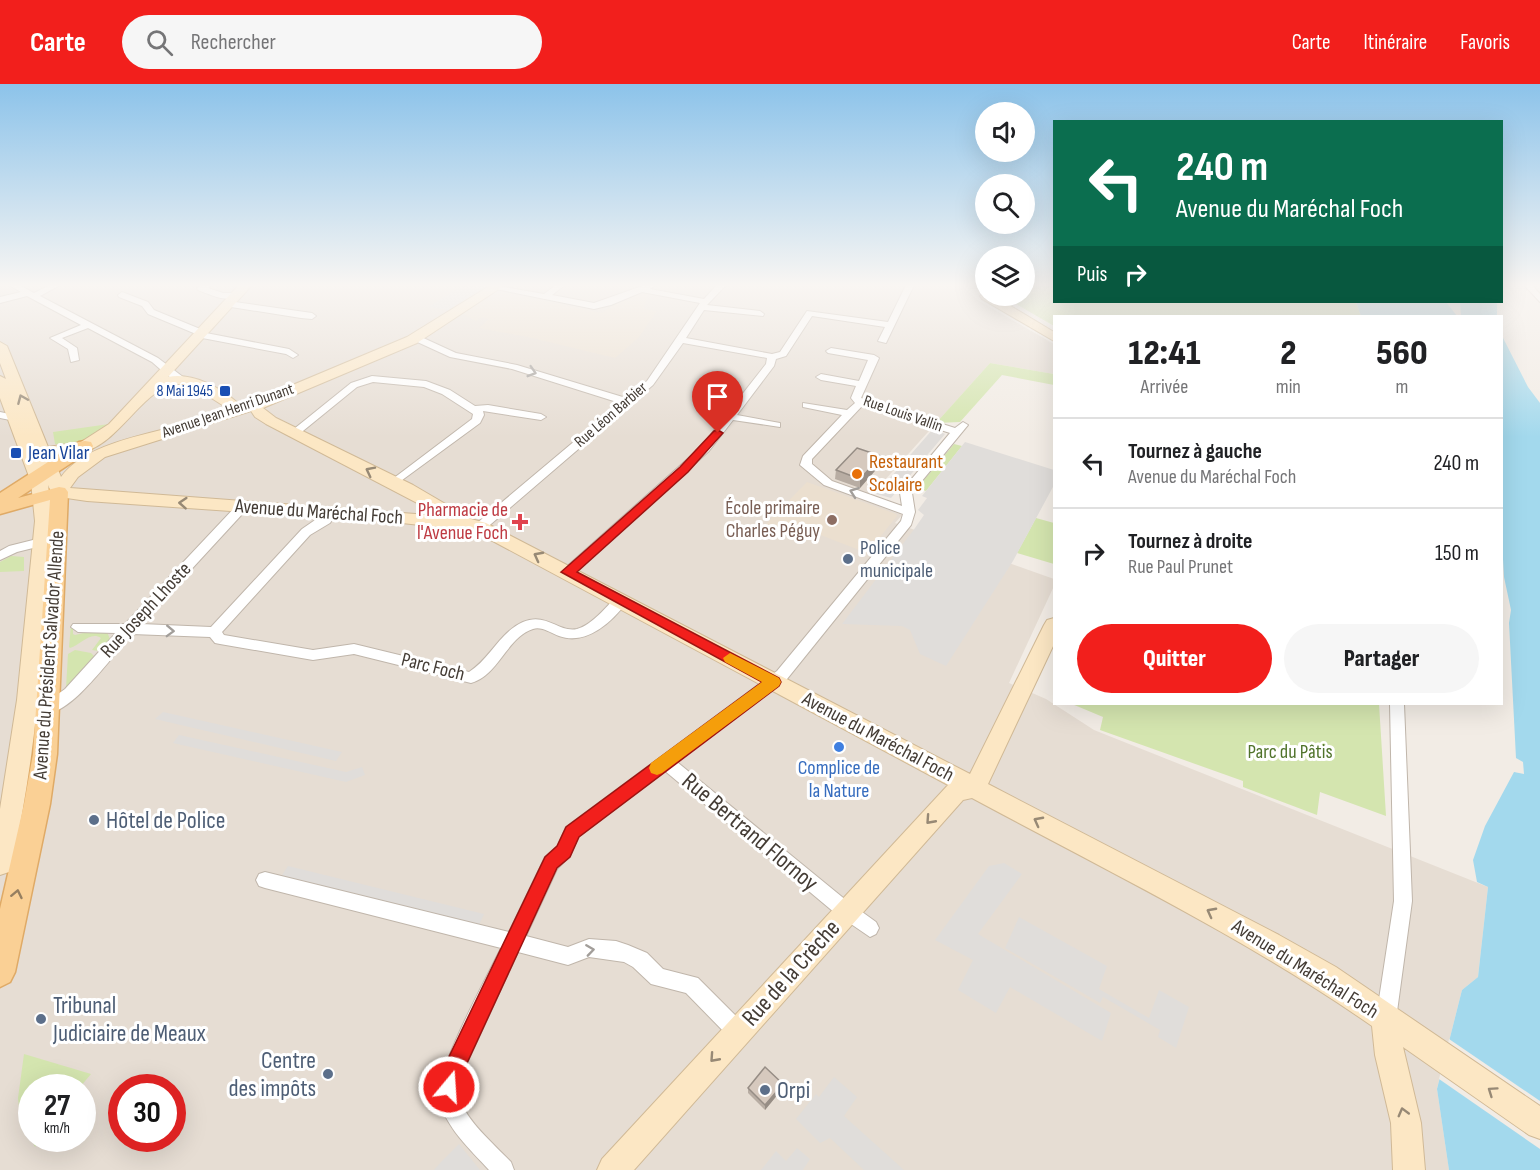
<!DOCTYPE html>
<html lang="fr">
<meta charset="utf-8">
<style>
:root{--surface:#fff;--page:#f6f6f6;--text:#202124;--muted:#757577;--line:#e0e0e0;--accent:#f21f1c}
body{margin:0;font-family:"Sofia Sans Condensed",sans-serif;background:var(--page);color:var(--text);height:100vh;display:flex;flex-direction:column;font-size:22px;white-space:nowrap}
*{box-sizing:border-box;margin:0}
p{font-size:20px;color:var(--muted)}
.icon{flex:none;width:33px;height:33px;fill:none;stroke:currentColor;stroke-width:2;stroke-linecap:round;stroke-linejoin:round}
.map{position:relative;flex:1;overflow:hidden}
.drawer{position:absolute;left:1053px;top:231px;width:450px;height:390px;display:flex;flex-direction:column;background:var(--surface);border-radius:0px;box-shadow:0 6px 24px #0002}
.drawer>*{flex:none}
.hud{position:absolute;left:1053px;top:36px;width:450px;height:183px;border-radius:0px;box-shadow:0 6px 24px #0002;background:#0b6e4f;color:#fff;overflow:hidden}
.fabs{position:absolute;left:975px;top:18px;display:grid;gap:12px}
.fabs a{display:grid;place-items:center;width:60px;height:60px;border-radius:50%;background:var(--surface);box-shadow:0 6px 24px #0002;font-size:30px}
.speed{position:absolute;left:18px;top:990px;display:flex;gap:12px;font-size:30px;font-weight:700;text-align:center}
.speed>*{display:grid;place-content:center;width:78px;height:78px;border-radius:50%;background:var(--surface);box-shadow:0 6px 24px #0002;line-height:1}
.speed small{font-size:15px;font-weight:400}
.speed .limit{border:9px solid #d22;background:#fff;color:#111}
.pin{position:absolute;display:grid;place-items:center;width:51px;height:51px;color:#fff;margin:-62px -26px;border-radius:50% 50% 50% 0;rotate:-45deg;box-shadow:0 0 6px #0007}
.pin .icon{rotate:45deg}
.me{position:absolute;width:66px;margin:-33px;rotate:18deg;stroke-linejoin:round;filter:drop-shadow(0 0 4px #0008)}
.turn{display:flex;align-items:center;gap:21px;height:126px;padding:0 24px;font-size:27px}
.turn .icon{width:78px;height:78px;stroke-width:2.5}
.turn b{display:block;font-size:42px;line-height:51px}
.then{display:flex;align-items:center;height:57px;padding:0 24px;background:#0003;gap:12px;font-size:22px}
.eta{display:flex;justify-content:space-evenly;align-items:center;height:102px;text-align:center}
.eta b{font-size:36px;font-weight:800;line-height:42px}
.primary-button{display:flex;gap:12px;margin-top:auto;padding:12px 24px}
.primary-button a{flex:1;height:69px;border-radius:36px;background:var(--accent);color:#fff;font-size:24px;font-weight:800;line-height:69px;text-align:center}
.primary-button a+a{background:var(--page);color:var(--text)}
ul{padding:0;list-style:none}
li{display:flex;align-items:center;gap:18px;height:90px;padding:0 24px;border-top:2px solid var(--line)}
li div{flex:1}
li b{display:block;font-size:22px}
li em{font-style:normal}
header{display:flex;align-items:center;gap:36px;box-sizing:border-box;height:84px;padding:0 30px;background:var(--accent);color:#fff}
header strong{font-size:28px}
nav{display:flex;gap:33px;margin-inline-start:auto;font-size:21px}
.search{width:420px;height:54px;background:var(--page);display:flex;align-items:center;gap:15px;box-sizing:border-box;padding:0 21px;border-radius:33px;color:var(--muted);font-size:22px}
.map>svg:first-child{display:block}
.residential{fill:#e6ddd3;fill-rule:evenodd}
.education{fill:#ebdfcf}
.green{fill:#d4e5af}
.parking{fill:#e0ddda}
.water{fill:#a3d9ed}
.pier{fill:#f2ece5}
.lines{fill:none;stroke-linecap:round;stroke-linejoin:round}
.street-casing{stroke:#c0b6ab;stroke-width:2}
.secondary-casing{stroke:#d0b996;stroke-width:2}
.primary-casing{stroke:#dfaa66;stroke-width:3}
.street{fill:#fff;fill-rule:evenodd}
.secondary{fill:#fce7c4;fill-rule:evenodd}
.primary{fill:#fad095;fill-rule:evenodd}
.wall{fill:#b8ada3}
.shaded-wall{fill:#968d85}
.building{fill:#d6c9be;stroke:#968d85;stroke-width:1.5}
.oneway{stroke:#a29e9a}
.oneway2{stroke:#978975}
.oneway3{stroke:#967f60}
.route{fill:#f21f1c;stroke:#9d1412;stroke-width:1.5}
.slow{fill:#f59e0b}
.transit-dot{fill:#1a4fb4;stroke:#fff;stroke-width:2}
.food-dot{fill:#e8710a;stroke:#fff;stroke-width:2}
.education-dot{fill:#8d6e63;stroke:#fff;stroke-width:2}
.health-dot{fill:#e0444e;stroke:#fff;stroke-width:2}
.service-dot{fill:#5c6f8a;stroke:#fff;stroke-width:2}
.shop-dot{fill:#3f7fe0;stroke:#fff;stroke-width:2}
.labels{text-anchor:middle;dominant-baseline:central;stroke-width:6;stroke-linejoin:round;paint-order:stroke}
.far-transit-label{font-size:16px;fill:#164399;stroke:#fff;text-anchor:end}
.far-street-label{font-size:16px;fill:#443c35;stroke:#fff}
.transit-label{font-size:20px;fill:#164399;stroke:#fff;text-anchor:start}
.food-label{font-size:20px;fill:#c56008;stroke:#fff;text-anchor:start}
.education-label{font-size:20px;fill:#785e54;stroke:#fff;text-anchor:end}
.health-label{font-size:20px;fill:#be3a42;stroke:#fff;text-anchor:end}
.street-label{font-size:20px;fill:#443c35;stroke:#fff}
.service-label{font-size:20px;fill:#4e5e75;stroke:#fff;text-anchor:start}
.park-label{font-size:20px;fill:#50732b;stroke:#fff}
.shop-label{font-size:20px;fill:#366cbe;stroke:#fff}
.near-service-label{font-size:24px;fill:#4e5e75;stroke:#fff;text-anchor:start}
.near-street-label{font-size:24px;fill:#443c35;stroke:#fff}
</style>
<header>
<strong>Carte</strong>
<div class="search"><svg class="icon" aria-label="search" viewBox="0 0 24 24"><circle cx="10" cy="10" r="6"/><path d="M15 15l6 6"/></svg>Rechercher</div>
<nav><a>Carte</a><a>Itinéraire</a><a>Favoris</a></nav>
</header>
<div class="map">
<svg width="1540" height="1086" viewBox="0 0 1540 1086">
<rect width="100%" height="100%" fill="#f2ece5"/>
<path class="residential" d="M0,201H961L979,217L1054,260V290L990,279L866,417L902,431L895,439L1054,495V502L1009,599L1046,615L1094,646L1488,803L1478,893L1462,906L1437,1005L1449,1086H0ZM32,1004H82V1054H32ZM122,1004H172V1054H122Z"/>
<g class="education">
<path d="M496,208L507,209L602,229L614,220L639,210H648L644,225L657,227L639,253L615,274L528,253L479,244L489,235L483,233L476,237L463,230Z"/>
<path d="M807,398L896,430L897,432L867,469L792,440L780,454L760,446Z"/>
</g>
<g class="green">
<path d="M1025,201H1054V218H1356L1361,232H1054V242L1002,212H1024Z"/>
<path d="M990,279L1054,290V301L1002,291L960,338L936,339Z"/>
<path d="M109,340C93,352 76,365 55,360L53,348Z"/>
<path d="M954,360L962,362L926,407L917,404Z"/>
<path d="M1036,434L1054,439V480L1017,469Z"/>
<path d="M11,472L24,473V487L0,488V478Z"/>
<path d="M71,541H73V550L75,551L88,548H107L110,555L98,567L92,566L101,554C90,547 81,561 70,564L69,563Z"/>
<path d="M75,566L91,569L94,572L66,604L68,570Z"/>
<path d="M1072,620H1379L1386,732L1320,708L1317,731L1243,703V697L1100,646L1103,633Z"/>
<path d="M24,970L91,990L80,1003L32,1004V1054L41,1055L35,1063L20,1033L18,1014Z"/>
</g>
<g class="parking">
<path d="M464,201H488L448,226L428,223Z"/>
<path d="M933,345L945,350L891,414L876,410Z"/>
<path d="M965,358L1054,386V401L1013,477L946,582L920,570L910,546L902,542L842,540L915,444L924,431L918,426L927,414L922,412Z"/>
<path d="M163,628L342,668L336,677L155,635Z"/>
<path d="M179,651L346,688L362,683L365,691L346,698L173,659Z"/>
<path d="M1004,779L1022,790L978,850L1111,929L1102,957L1010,903L996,929L958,906L973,876L935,856L989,782Z"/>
<path d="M288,782L484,830L478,843L280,794Z"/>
<path d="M1019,833L1107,882L1099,905L1149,934L1159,906L1189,923L1176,964L1158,953L1160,946L1103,913L1100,919L1005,864Z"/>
<path d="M834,993L857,1013L844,1032L904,1086H864L830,1054L820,1059L796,1035L816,1010L819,1013Z"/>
<path d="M459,1060L480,1086H434L441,1078Z"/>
<path d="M797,1064L810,1075L803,1086H761L776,1067L786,1077Z"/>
</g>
<g class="water">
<path d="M1356,218H1446L1457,232H1361Z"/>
<path d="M1460,218H1497V232H1461Z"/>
<path d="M1502,252L1528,303L1540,319V1086H1449L1437,1005L1462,906L1478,893L1488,803L1477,798L1473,776L1485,742L1514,688L1524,690L1523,678L1516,674L1509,539L1511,526L1504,493L1502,457Z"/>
</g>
<path class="pier" d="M1449,955L1540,1017V1065L1439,995Z"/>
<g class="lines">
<defs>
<g id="street">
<path d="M9,201H19L34,209L50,201H60L40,212L158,274L187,296L179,298L168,292L152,278L88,244L62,254L77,264L79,276L71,278L68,265L50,254L81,241L27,212L0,219V213L21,208Z"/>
<path d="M201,201H212L208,204L223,209H236L240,212C227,219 211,211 198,206L197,204Z"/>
<path d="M493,201L544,210L556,201H565L552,211L594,219L645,201H656L650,205L704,215L717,201H726L707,221L760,227L764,230L763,232L704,226L686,254L772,270L780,268L807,227L888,238L906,201H914L886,259L878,257L885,243L812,232L786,272L776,275L774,282L737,331L780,339V343L733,336L709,367L572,491H564L562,488L564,485L701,363L766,280L767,274L683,259L653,301L484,446H476L474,443L476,440L620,319L512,285L450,273L413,256V252H419L456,269L517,281L626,314L647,297L700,219L642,208L611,221L594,225L496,205L492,203Z"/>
<path d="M1524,201H1532L1540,210V218Z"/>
<path d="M122,208L148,218L154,226L205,247L206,249L289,265L298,271L293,274L286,270L197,253L196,250L148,230L142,222L119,213L118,211Z"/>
<path d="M228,217L312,229L316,232L312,235L301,234L225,222V218Z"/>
<path d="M831,264L874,271L879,274L861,314L955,344L963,338L968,341L912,409L915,428L911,441L787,595L677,678L847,817L876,838L879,844L876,850L870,853L835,829L665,687L578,753L570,772L557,785L526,852L568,863L589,855L616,857L628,861L647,869L663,885L698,894L744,940L747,947L744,954L737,957L730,954L686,909L651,900L633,883L624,878L589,873L568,881L518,868L462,990C460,998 458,1006 460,1014C464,1035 496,1062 511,1078L514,1086H489C470,1065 446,1044 439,1015C433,991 488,891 501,864L265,804L259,802L256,796L259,790L265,788L509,848L545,773L558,762L566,743L777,587L901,437L903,430L824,401L800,381L803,372L842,331L803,323V319L847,326L855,319L851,314L856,302L821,296L816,293L821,290L859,297L868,276L828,269L826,267ZM863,321L950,349L900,409L902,422L832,397L812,380V375Z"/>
<path d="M372,292L426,297L450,306L475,322L488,321L541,330L546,333L541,336L483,327L484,331L480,339L394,402L388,399L390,397L472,335L473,330L442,310L424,303L373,298L357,303L298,351L294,352L289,349L351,299Z"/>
<path d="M0,328L19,332L20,334L15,337L0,334Z"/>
<path d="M242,419L248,423L246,426L141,540L211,543L302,445L331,425L337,429L330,439L310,451L222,548L224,551L313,566L354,560L469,588C490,575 500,548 523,538C546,528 559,549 577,545C592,541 606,523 616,513H626L628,516C613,538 586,562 559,552C551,549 541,542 533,545C507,553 499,591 471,599L354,570L313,576L220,560L215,559L210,553L132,550C116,567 68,636 44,628L42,624L44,620L65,605L116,549L78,548L71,543L73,540H125L238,420Z"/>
<path d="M49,452L53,453L55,456L53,459L17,468L0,476V467L9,462Z"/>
<path d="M1390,620H1404L1412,817L1396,935L1393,942L1386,945L1379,942L1376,935L1394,817Z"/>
</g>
<g id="secondary">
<path d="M239,201H252L168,293C193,288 221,304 239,320L252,318L407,253L491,201H505L417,259L263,324L276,334L413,401L471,435L486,439L970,690L1044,541L1047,536L1054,534V560L988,700L1279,851L1336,883L1540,1022V1055L1529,1051L1403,963L1421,1039L1425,1086H1393L1391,1039L1375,971L1372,942C1246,854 1107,787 972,714L963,716L634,1086H597L602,1075L948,701L474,447L402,439L87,417L53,412L48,401L51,424V451C44,561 36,672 12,780L9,788L0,791V725L17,616L35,437L31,398L0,314V292L6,295L0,279V258L7,262L48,363L81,358L109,340ZM182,300L205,310L227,324C179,350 94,349 61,393L52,371C64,370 78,370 89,366C124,353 147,298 182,300ZM251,327L255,333L266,340L442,432L70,404L78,393L105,373Z"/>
<path d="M986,208V212H994L1054,248V257L982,215L980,212Z"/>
</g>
<path id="primary" d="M85,357L91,358L93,362L91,366L18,414L59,403L65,404L68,408L57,670L50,720L15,888L10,898L0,903V825L24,720L33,670L50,416L0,430V409L79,358Z"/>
</defs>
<use href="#street" class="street-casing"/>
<use href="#secondary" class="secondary-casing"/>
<use href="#primary" class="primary-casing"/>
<use href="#street" class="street"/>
<use href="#secondary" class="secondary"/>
<use href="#primary" class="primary"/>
</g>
<g class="wall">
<path d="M881,372L880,381L860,404L835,395L836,386Z"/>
<path d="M748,1004H783L765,1026L748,1009Z"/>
</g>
<g class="shaded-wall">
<path d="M881,372L880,381L860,404V395Z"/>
<path d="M783,1000V1004L765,1026V1021Z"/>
</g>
<g class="building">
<path d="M857,364L881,372L860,395L836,386Z"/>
<path d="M765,983L783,1000L765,1021L748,1004Z"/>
</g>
<defs><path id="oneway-chevron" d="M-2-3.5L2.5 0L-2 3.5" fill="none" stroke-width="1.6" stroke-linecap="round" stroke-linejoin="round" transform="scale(1.5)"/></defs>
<g class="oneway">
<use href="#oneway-chevron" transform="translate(532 288) rotate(17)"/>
<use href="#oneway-chevron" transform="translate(854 408) rotate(-160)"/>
<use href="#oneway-chevron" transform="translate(170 547) rotate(2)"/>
<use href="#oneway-chevron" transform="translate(590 866) rotate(-8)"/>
</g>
<g class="oneway2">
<use href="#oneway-chevron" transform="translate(22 315) rotate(-113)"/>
<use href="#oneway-chevron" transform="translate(370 387) rotate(-153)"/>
<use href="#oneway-chevron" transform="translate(183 419) rotate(-176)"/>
<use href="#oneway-chevron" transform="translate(538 472) rotate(-152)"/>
<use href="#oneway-chevron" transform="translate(930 736) rotate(132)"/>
<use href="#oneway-chevron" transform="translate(1038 737) rotate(-152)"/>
<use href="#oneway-chevron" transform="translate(1211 828) rotate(-152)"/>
<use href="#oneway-chevron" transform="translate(714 974) rotate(132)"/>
<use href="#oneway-chevron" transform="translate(1492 1007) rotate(-145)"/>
<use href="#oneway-chevron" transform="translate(1403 1028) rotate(-105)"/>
</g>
<use class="oneway3" href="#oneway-chevron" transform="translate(17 810) rotate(-78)"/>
<linearGradient id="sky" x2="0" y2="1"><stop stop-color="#8cc3ea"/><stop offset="0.57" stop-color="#f9f6f3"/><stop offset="1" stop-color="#f9f6f3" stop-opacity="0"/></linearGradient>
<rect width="1540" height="353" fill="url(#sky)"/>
<path class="route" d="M718,346L723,349L688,388L577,488L779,594L781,598L779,602L579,753L570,773L557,784L462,990L456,1010L449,1013L442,1010L439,1003L445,981L545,773L557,762L566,743L762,598L561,488L680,383L714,347Z"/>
<path class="slow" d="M730,569L779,594L781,598L779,602L662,689L657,691L651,689L649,684L651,679L762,598L725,578L723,574Z"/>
<g class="transit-dot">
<rect x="219" y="301" width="12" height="12" rx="3"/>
<rect x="10" y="363" width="12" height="12" rx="3"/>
</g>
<circle class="food-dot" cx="857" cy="390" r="6"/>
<circle class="education-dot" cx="832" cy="436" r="6"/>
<path class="health-dot" d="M517 429h6v6h6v6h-6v6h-6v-6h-6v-6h6z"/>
<g class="service-dot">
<circle cx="848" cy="475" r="6"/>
<circle cx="94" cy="736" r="6"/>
<circle cx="41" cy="935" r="6"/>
<circle cx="328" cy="990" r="6"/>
<circle cx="765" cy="1006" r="6"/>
</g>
<circle class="shop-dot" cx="839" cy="663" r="6"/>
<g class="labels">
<g class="far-transit-label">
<text x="213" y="307">8 Mai 1945</text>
</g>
<g class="far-street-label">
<text transform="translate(228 327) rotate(-19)">Avenue Jean Henri Dunant</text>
<text transform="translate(903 330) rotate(19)">Rue Louis Vallin</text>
<text transform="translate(611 331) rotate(-41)">Rue Léon Barbier</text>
</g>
<g class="transit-label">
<text x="28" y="369">Jean Vilar</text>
</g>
<g class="food-label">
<text x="869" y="378">Restaurant<tspan x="869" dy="23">Scolaire</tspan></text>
</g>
<g class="education-label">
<text x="820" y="424">École primaire<tspan x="820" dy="23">Charles Péguy</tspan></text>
</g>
<g class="health-label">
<text x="508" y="426">Pharmacie de<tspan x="508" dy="23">l'Avenue Foch</tspan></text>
</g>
<g class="street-label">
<text transform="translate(319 428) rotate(4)">Avenue du Maréchal Foch</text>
<text transform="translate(146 526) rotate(-47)">Rue Joseph Lhoste</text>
<text transform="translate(49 571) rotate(-86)">Avenue du Président Salvador Allende</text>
<text transform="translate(433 583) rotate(14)">Parc Foch</text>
<text transform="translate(878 653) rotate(28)">Avenue du Maréchal Foch</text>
<text transform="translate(1305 885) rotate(32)">Avenue du Maréchal Foch</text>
</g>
<g class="service-label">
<text x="860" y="464">Police<tspan x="860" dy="23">municipale</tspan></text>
</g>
<g class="park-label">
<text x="1290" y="668">Parc du Pâtis</text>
</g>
<g class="shop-label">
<text x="839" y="684">Complice de<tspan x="839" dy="23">la Nature</tspan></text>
</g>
<g class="near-service-label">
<text x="106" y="736">Hôtel de Police</text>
<text x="53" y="921">Tribunal<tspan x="53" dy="28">Judiciaire de Meaux</tspan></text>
<text x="316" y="976" text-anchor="end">Centre<tspan x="316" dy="28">des impôts</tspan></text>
<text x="777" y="1006">Orpi</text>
</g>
<g class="near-street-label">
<text transform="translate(750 748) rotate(40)">Rue Bertrand Flornoy</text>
<text transform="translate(791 889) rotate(-48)">Rue de la Crèche</text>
</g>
</g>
</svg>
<div class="fabs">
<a><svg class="icon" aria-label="sound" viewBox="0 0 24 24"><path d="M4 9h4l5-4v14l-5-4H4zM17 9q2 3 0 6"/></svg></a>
<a><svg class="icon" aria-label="search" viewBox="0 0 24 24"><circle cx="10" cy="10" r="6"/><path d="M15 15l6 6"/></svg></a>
<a><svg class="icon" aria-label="layers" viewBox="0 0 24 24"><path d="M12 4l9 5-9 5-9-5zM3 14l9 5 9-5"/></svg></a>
</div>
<div class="speed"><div>27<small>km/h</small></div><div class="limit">30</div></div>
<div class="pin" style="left:718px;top:349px;background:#d93025"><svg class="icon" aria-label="arrive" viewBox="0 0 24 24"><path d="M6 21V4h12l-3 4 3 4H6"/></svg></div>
<svg class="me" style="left:449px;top:1003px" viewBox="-20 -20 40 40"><circle r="17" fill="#f21f1c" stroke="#fff" stroke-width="3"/><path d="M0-11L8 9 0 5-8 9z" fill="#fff"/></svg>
<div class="hud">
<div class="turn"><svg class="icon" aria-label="left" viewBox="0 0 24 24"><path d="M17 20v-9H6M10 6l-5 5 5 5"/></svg><div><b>240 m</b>Avenue du Maréchal Foch</div></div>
<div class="then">Puis<svg class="icon" aria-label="right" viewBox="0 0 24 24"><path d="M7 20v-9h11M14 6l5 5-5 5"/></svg></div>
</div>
<section class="drawer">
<div class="eta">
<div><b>12:41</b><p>Arrivée</p></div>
<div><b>2</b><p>min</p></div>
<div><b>560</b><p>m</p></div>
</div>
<ul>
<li><svg class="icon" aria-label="left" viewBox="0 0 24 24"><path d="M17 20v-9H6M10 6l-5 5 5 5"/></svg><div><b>Tournez à gauche</b><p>Avenue du Maréchal Foch</p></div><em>240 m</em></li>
<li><svg class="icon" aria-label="right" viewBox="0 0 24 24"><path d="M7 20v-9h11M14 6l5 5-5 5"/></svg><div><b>Tournez à droite</b><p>Rue Paul Prunet</p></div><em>150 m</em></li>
</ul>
<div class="primary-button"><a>Quitter</a><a>Partager</a></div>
</section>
</div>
